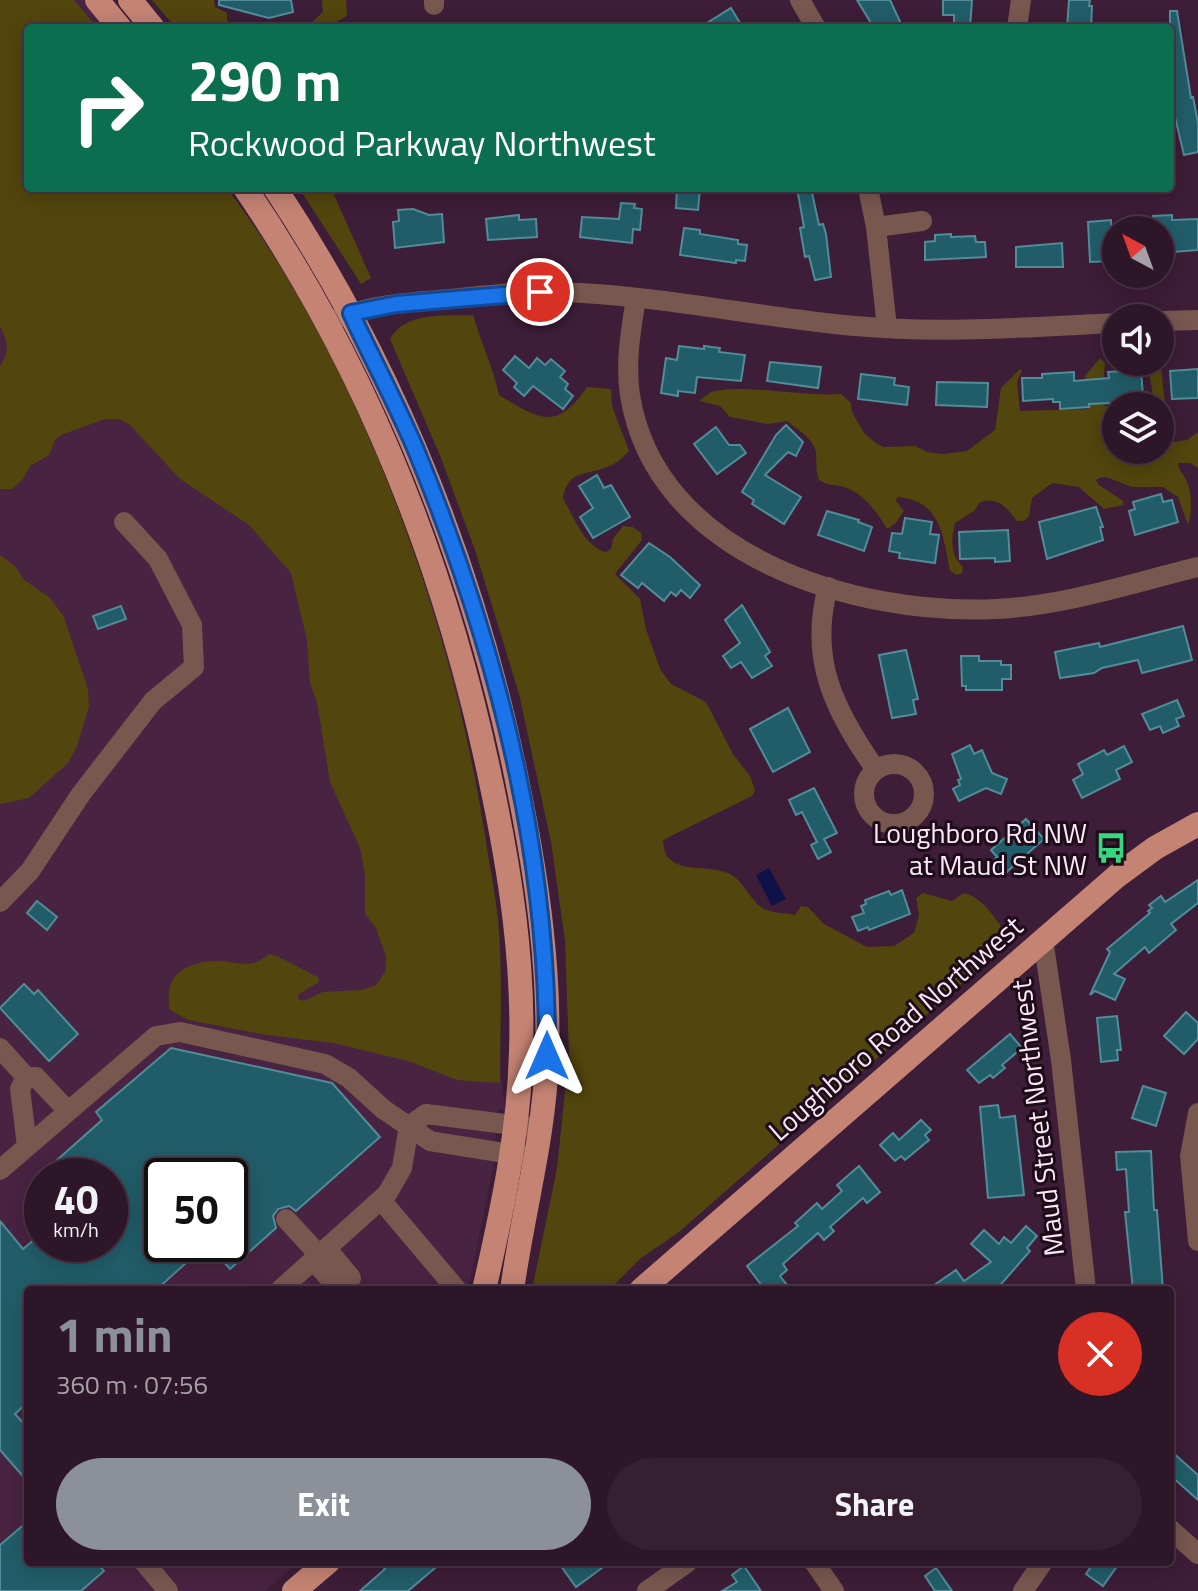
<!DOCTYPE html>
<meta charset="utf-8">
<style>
:root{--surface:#2e1629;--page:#361f31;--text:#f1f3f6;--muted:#a79fa8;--line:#493546;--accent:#8c9099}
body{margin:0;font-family:"Titillium Web",sans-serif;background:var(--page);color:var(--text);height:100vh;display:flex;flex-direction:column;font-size:30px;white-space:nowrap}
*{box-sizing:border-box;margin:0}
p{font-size:26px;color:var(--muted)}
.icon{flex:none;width:44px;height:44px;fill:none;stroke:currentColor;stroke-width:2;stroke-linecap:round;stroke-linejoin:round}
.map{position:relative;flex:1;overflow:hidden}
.panel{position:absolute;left:24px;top:1286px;width:1150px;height:280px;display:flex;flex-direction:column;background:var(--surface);border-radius:8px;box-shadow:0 4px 20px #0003,0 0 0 2px var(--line)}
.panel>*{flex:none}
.guide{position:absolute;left:24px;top:24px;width:1150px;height:168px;border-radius:8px;box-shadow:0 4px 20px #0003,0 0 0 2px var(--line);background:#0b6e4f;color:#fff;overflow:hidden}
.needle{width:52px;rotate:319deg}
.buttons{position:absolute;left:1102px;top:216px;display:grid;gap:16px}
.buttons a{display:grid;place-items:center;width:72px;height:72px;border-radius:50%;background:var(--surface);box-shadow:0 4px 20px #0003,0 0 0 2px var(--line);font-size:40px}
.speed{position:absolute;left:24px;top:1158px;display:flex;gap:16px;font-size:40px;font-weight:700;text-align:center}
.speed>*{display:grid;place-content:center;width:104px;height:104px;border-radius:50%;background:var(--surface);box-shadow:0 4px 20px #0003,0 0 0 2px var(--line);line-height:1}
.speed small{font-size:20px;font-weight:400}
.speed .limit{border:4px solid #111;border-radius:12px;background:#fff;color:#111}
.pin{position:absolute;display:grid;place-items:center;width:68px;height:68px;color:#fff;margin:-34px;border:4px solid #fff;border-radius:50%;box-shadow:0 2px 8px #0007}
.me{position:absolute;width:88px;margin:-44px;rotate:0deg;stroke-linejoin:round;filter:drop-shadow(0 0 6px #0008)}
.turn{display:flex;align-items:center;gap:28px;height:168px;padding:0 32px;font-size:36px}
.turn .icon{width:104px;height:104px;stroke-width:2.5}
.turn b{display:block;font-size:56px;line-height:68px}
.round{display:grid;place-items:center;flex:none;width:84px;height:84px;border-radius:42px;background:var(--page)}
.headline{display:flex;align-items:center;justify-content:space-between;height:136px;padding:0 32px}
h1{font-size:48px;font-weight:700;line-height:60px;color:var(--accent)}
.primary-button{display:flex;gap:16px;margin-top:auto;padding:16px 32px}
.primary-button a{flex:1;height:92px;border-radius:48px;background:var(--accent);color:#fff;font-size:32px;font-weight:700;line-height:92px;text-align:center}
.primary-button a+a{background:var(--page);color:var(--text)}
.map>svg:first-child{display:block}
.built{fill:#492342;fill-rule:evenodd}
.green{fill:#52450d}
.water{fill:#101149}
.building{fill:#215d69;stroke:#528c99;stroke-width:2}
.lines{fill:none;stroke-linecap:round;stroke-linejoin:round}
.minor{stroke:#78574f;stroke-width:20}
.major{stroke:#c48373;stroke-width:24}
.route-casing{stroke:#114b97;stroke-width:20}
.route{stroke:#1a73e8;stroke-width:14}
.labels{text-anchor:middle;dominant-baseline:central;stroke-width:6;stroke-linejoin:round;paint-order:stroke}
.poi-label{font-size:28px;fill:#fce6f7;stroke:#1c0d19;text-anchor:end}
.street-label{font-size:28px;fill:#fce6f7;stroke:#1c0d19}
</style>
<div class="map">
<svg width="1198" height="1591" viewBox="0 0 1198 1591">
<rect width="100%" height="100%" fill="#3d1d37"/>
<path class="built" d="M0,0H84L105,28H28V188H226L327,322L457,668L505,1110L498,1108L494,1164L468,1290H28V1562H298L265,1591H0ZM42,1176H110V1244H42ZM162,1176H230V1244H162Z"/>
<g class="green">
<path d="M0,0H74L98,28H28V188H227C361,369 450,613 485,835C489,863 495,891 498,919C503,973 500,1028 500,1083L457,1080L408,1061L333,1043L267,1035L188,1020L170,1010C163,976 184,962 216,961C228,960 243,966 254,963C259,961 265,957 270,954C287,959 302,970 318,977L319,982L299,994L298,999L304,1001L323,992L362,990L376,985L385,972L386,956L376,928L365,914V875L360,848L330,782L317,702L310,683L307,640L291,573L249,525L180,479L130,425L119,419H105L61,435L55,440L49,455L30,466L23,479L12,489H0V366C11,351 7,340 0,326Z"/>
<path d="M152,0H214L215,7L227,13V19L232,28H176Z"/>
<path d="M322,0H346L347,16L325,28H300L309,25L323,12Z"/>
<path d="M299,188H331L371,278L361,284Z"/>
<path d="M473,315C481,342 493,367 499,395C539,419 557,432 587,387L611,389L612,406L629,451C623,458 616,464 607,467C586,476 568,469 563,498C573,516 585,547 606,552L611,549L613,539L623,526L633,527L641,533L642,540L615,574L640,599L646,629L660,669L671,684L706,702L733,754L750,776L755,790L752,796L663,840C664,877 703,863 728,873C743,879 750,901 764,909C772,913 786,913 795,915L801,906L808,907L824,924L867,947L894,946L914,933L919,915L916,898L923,893L952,901L964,893C984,897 997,922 1009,937L1004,947L679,1232L641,1258L609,1290H532L557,1168L569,1054L565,941L551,842L519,694L475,550L441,458L390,339C405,311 446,316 473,315Z"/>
<path d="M1160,357L1165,404L1175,420L1171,436L1174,442L1187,440L1198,432V468L1190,463H1178C1179,472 1184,474 1187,482C1192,492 1192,515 1188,525L1178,497L1163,487H1132L1106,477L1099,478L1096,480L1099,485L1123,501L1124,505L1104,509L1079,487L1052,483L1032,498L1029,516L1024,521H1017C1006,507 999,497 980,502L974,511L955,523C951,541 950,554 963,567L962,573L957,575L950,571C943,536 941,500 897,497L896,501L904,511L895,524L887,529C878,513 863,493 844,487C835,484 828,486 819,480C815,470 817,462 816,452C813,438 798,430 787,421L768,424L730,417L720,406L699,401C704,397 708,393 714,391C750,384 802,397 841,394L851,403L852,412L864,433L877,444L884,447L915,446L927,452L943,454L967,451L995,430L1001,388L1020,369L1022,371L1017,381L1020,411L1089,409V380L1084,377L1100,358L1105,363L1102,399L1105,406L1116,408V450H1160V406H1149L1153,395L1147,362H1160Z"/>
<path d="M0,555L15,566L24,580L49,597L63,615L88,689L89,706L77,746L68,763L29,798L0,804Z"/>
</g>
<path class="water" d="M769,868L786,899L772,906L756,875Z"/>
<g class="building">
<path d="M219,0H291L293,12L269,18L219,5Z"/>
<path d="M857,0H890L903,28H874Z"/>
<path d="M943,0H972L970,28H954V15H943Z"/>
<path d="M1069,0H1090L1089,6H1092L1091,28H1067Z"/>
<path d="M731,8L743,28H699Z"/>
<path d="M1170,11H1177L1191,98L1193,97L1198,123V152L1184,155L1174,113L1170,114Z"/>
<path d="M677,188H700L698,210L676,208Z"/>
<path d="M797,188H811L819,225L823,224L826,234L831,277L815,280L809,256L805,257L800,228L804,227Z"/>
<path d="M621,203L635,204L634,208L642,209L640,230L633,229L632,243L580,237L582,217L619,219Z"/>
<path d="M413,209L429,215L442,214L444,242L395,248L393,222L399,221L398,210Z"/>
<path d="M519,215V220L536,219L537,237L488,240L486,219Z"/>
<path d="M1172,215V220L1198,219V250L1160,253V230H1154L1153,216Z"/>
<path d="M1111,220L1112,237H1116V261L1090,262L1088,222Z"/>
<path d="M684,228L700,230V234L738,240V244L747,245L745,261L736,260V263L680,255Z"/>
<path d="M951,234V237L975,236L976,242H985L986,257L925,260V242L935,241V235Z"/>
<path d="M1062,243L1063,267H1016V247Z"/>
<path d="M679,346L704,349V346L720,348L719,352L745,355L741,381L697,377L695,393L678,391V396L661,393L666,358L677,360Z"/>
<path d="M515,356L529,368L537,358L545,365L551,359L565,371L560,377L568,384L565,389L573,396L563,409L533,386L524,396L514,387L517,383L503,370Z"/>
<path d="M770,362L821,367L818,388L767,381Z"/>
<path d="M1198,369V398L1172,399L1170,371Z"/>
<path d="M1141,370L1143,396H1134V402L1089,404V407L1060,409V402H1053V399L1023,401L1022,378H1042V374L1074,372V381L1109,378L1108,372Z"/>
<path d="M861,374L895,378L894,385L909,387L907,405L858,399Z"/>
<path d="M937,382L988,383L987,407L936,405Z"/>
<path d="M786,425L803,442L796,456L788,452L765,475L801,497L784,524L752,504L754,500L742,492L776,435Z"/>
<path d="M716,427L729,445H740L746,453L717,474L694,444Z"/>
<path d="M597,475L604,488L611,485L630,517L593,538L580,517L593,508L579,486Z"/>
<path d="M1161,494L1163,502L1172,500L1178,522L1135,535L1129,511L1135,509L1133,502Z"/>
<path d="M1096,507L1103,527H1100L1103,540L1047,559L1039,522Z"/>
<path d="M827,511L859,520L858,522L872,527L864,551L818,535Z"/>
<path d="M905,518L932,522L930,534L939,535L935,563L899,558L900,553L889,551L892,533L902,534Z"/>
<path d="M1008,530L1010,561L995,562V558L960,559L959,532Z"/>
<path d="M649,543L670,557L700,585L690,598L681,590L676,596L671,592L664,601L642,583L638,588L621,575Z"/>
<path d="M742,605L770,652L765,656L772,666L752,678L741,662L731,668L723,656L740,643L725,620Z"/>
<path d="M121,606L126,619L98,629L93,616Z"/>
<path d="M1183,626L1192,660L1142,673L1138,660L1102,668L1094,673L1060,678L1055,652L1099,643L1100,647Z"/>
<path d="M906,650L918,699L913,700L916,714L892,718L879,655Z"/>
<path d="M961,656H979V661H1001V665H1011V679H1002V690H966V686H962Z"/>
<path d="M1177,700L1184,716L1176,719L1179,726L1163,733L1160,726L1150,730L1142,714Z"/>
<path d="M788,708L810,752L773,772L750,729Z"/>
<path d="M970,745L974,754L982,750L992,773L1007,779L1001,794L986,788L959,801L953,789L960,785L958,780L961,779L952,754Z"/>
<path d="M1124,746L1132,762L1116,770L1120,779L1082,798L1073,780L1083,774L1078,764L1104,750L1107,755Z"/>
<path d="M814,788L837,833L824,839L831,852L818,859L811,845L817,842L802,812L796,815L789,800Z"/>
<path d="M1026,819L1044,839L1001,877L990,864L997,857L991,850Z"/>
<path d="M1198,880V903L1171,924L1176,930L1149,953L1145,947L1114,974L1125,979L1115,1000L1095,991L1090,995L1110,952L1107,949L1150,913L1148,911L1152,908L1149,905L1161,896L1165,902Z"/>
<path d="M902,890L910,914L869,930L868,927L858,931L852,917L864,913L861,906L866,904L865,900L889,891L891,895Z"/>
<path d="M37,901L57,917L47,930L27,913Z"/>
<path d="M24,984L34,994L38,990L78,1034L49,1061L0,1008Z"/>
<path d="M1186,1012L1198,1023V1039L1184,1054L1164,1036Z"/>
<path d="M1117,1016L1121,1050H1117L1118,1060L1101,1062L1097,1018Z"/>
<path d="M1010,1034L1022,1048L1002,1065L1005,1068L993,1078L990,1075L979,1083L967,1070Z"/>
<path d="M171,1048L332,1083L380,1137L296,1211L289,1206L278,1209L273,1216L276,1228L230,1269L208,1244H230V1176H162V1244H207L156,1290H28V1402L15,1414L28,1428V1482L0,1450V1221L23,1249L42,1233V1244H110V1176H39L102,1120L96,1112Z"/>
<path d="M1143,1086L1166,1093L1156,1126L1132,1118Z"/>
<path d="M998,1105L1000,1118L1015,1116L1024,1195L988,1198L980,1107Z"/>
<path d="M921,1120L931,1130L925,1135L929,1140L905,1160L901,1156L895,1161L880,1145L893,1133L899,1140Z"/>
<path d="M1151,1151L1154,1210H1157L1163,1290H1133L1125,1212H1129L1126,1169L1117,1170L1116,1152Z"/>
<path d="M859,1166L880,1192L867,1203L863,1198L830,1227L834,1231L824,1240L818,1233L783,1264L787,1270L780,1276L791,1290H765L747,1266L798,1226L795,1223L817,1203L822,1209L842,1191L837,1185Z"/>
<path d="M1026,1226L1037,1236L1027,1248L1030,1251L996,1290H927L956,1270L964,1281L991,1262L971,1244L984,1230L999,1244L1004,1237L1011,1243Z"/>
<path d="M1170,1450L1198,1475V1500L1170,1475Z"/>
<path d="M28,1521V1562H96L104,1571L81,1591H0V1545Z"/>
<path d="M379,1562H442L408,1591H360L385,1569Z"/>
<path d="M558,1562H610L576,1587Z"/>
<path d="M1094,1562H1120L1103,1586L1086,1574Z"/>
<path d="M744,1566L761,1591H722L737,1582L732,1575Z"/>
<path d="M936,1568L952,1591H935L925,1576Z"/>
</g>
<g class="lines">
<g class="minor">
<path d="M800,0L816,28"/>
<path d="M434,5V0"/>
<path d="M1017,28L1021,0"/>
<path d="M868,188L876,227L887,328"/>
<path d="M876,227L922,221"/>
<path d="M636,298C631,330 625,362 630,395C655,556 855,616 996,609C1064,606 1132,583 1198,567"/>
<path d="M337,318C373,304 412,302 450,299C486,295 523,291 559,292C659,295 756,317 855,326C942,334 1029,327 1116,323"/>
<path d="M1160,321L1198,320"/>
<path d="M828,587C808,660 835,711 876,770"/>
<circle cx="894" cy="794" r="30"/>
<path d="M0,902L30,871L81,794L153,701L194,667L192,625L158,559L124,522"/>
<path d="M1043,939L1061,1060L1086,1290"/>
<path d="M0,1048L26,1077"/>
<path d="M1198,1113L1190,1156L1198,1241"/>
<path d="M409,1126L426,1114L529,1127"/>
<path d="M27,1146L20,1089L26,1077H36L67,1110"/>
<path d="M0,1170L156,1036L180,1032L325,1064L349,1078L383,1109L430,1141L524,1156"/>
<path d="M381,1200L457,1290"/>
<path d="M286,1219L319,1255"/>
<path d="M327,1249L351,1278"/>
<path d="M313,1260L339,1289"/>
<path d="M280,1290L387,1194L402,1168L409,1126"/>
<path d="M1170,1529L1198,1554"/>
<path d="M144,1562L168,1591"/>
<path d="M814,1562L834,1591"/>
<path d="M647,1591L688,1562"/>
<path d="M1023,1591L1043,1562"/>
</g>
<g class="major">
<path d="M97,0L120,28"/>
<path d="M130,0L153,28"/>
<path d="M245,188C367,367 447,570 491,782C510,871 524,961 521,1052C519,1133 502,1211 484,1290"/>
<path d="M275,188C398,374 479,582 521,800C538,885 550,971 547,1058C544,1139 523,1211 512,1290"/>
<path d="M641,1290L1117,876L1155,848L1198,824"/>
<path d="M294,1591L328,1562"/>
</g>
</g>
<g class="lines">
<defs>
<path id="route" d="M540,292L397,304L351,313C373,361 398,406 418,455C495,644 549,851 547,1056"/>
</defs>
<use href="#route" class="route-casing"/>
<use href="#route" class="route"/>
</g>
<defs>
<symbol id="bus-bare" viewBox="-9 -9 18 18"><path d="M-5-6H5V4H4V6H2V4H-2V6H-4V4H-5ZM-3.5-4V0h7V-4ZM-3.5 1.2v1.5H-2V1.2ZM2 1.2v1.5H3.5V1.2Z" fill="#35d881" stroke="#1c0d19" stroke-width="2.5" paint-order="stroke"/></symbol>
</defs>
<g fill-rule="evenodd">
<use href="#bus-bare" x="1089" y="826" width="44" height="44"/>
</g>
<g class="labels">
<g class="poi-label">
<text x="1087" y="832">Loughboro Rd NW<tspan x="1087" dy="32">at Maud St NW</tspan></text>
</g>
<g class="street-label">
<text transform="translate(895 1028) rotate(-41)">Loughboro Road Northwest</text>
<text transform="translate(1037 1118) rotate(-97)">Maud Street Northwest</text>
</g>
</g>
</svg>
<div class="buttons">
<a><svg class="needle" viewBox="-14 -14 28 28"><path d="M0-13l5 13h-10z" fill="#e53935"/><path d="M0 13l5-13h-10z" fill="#a79fa8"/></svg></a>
<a><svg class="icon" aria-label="sound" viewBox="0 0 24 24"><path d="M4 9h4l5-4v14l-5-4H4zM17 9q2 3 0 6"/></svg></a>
<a><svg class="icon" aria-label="layers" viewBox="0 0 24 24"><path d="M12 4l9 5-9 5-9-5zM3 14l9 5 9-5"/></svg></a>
</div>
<div class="speed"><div>40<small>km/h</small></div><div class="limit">50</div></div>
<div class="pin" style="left:540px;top:292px;background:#d93025"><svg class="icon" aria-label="arrive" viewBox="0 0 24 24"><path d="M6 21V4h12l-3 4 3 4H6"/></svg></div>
<svg class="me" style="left:547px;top:1056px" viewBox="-20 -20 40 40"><path d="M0-17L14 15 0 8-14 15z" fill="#1a73e8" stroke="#fff" stroke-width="4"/></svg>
<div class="guide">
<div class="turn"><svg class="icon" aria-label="right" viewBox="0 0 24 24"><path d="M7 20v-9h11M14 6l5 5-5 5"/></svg><div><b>290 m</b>Rockwood Parkway Northwest</div></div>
</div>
<section class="panel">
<div class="headline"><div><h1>1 min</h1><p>360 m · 07:56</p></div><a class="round" style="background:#d93025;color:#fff"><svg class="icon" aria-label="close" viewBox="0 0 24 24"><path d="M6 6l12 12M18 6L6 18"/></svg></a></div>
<div class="primary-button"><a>Exit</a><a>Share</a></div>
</section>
</div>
